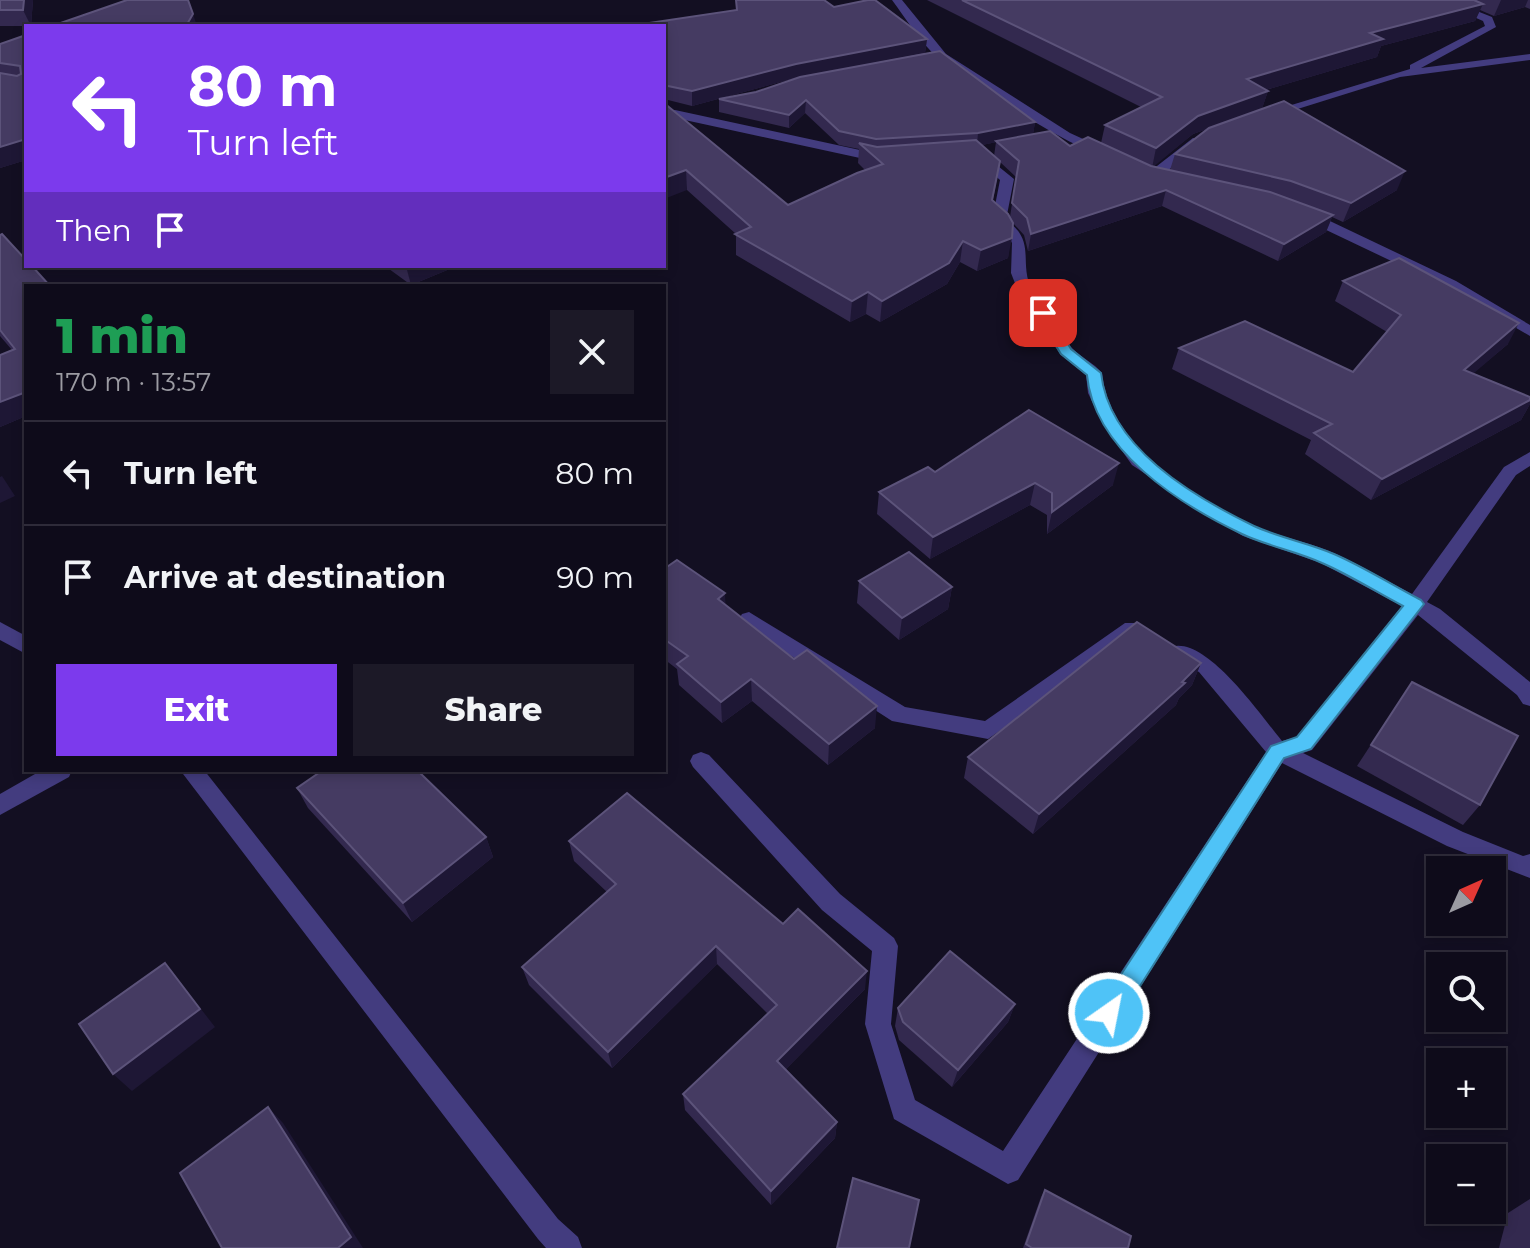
<!DOCTYPE html>
<meta charset="utf-8">
<style>
:root{--surface:#0e0b1a;--page:#1c1927;--text:#f1f3f6;--muted:#9b9ba2;--line:#2e2b39;--accent:#7c3aed}
body{margin:0;font-family:Montserrat,sans-serif;background:var(--page);color:var(--text);height:100vh;display:flex;flex-direction:column;font-size:30px;white-space:nowrap}
*{box-sizing:border-box;margin:0}
p{font-size:26px;color:var(--muted)}
.icon{flex:none;width:44px;height:44px;fill:none;stroke:currentColor;stroke-width:2;stroke-linecap:round;stroke-linejoin:round}
.map{position:relative;flex:1;overflow:hidden}
.details{position:absolute;left:24px;top:284px;width:642px;height:488px;display:flex;flex-direction:column;background:var(--surface);border-radius:0px;box-shadow:0 4px 12px #0003,0 0 0 2px var(--line)}
.details>*{flex:none}
.hud{position:absolute;left:24px;top:24px;width:642px;height:244px;border-radius:0px;box-shadow:0 4px 12px #0003,0 0 0 2px var(--line);background:#7c3aed;color:#fff;overflow:hidden}
.needle{width:52px;rotate:45deg}
.tools{position:absolute;left:1426px;top:856px;display:grid;gap:16px}
.tools a{display:grid;place-items:center;width:80px;height:80px;border-radius:0px;background:var(--surface);box-shadow:0 4px 12px #0003,0 0 0 2px var(--line);font-size:40px}
.pin{position:absolute;display:grid;place-items:center;width:68px;height:68px;color:#fff;margin:-34px;border-radius:16px;box-shadow:0 4px 12px #0006}
.me{position:absolute;width:88px;margin:-44px;rotate:33deg;stroke-linejoin:round;filter:drop-shadow(0 0 6px #0008)}
.turn{display:flex;align-items:center;gap:28px;height:168px;padding:0 32px;font-size:36px}
.turn .icon{width:104px;height:104px;stroke-width:2.5}
.turn b{display:block;font-size:56px;line-height:68px}
.then{display:flex;align-items:center;height:76px;padding:0 32px;background:#0003;gap:16px;font-size:30px}
.round{display:grid;place-items:center;flex:none;width:84px;height:84px;border-radius:0px;background:var(--page)}
.head{display:flex;align-items:center;justify-content:space-between;height:136px;padding:0 32px}
h1{font-size:48px;font-weight:800;line-height:60px;color:#1e9e55}
.button{display:flex;gap:16px;margin-top:auto;padding:16px 32px}
.button a{flex:1;height:92px;border-radius:0px;background:var(--accent);color:#fff;font-size:32px;font-weight:800;line-height:92px;text-align:center}
.button a+a{background:var(--page);color:var(--text)}
ul{padding:0;list-style:none}
li{display:flex;align-items:center;gap:24px;height:104px;padding:0 32px;border-top:2px solid var(--line)}
li div{flex:1}
li b{display:block;font-size:30px}
li em{font-style:normal}
.map>svg:first-child{display:block}
.lines{fill:none;stroke-linecap:round;stroke-linejoin:round}
.minor{fill:#433c7f;fill-rule:evenodd}
.wall{fill:#33294f;fill-rule:evenodd}
.shaded-wall{fill:#1e1735}
.building{fill:#453b62;stroke:#5c537a;stroke-width:2}
.route{fill:#4fc3f7;stroke:#337fa1;stroke-width:2}
</style>
<div class="map">
<svg width="1530" height="1248" viewBox="0 0 1530 1248">
<rect width="100%" height="100%" fill="#130f22"/>
<g class="lines">
<g class="minor">
<path d="M892,0H902L946,54L1070,133L1105,149V155C1084,157 960,77 939,59C921,43 906,19 892,0Z"/>
<path d="M1435,0H1449L1492,17L1496,27L1421,68L1530,54V60L1400,77L1272,117L1262,114L1410,69V65L1485,26L1483,21Z"/>
<path d="M675,110L883,155L889,159L883,163L671,117V111Z"/>
<path d="M1193,138L1203,141L1158,179H1148V173Z"/>
<path d="M977,149L1014,179L1006,220C1038,242 1017,263 1033,292C1043,310 1058,334 1073,349C1082,358 1094,363 1102,373C1110,447 1193,497 1255,526C1281,538 1310,542 1336,554C1362,566 1387,581 1412,594L1504,467L1530,452V466L1516,475L1427,602L1440,609L1530,682V706L1523,704L1517,695L1418,615L1312,750L1303,753L1463,832L1523,856L1530,854V878L1447,846L1282,763L1018,1180L1008,1184L894,1119L865,1024L872,951L822,910L693,767L690,761L693,755L701,752L709,755L840,894L894,938L898,946L891,1024L915,1100L1003,1151L1266,752L1199,672L1171,657L1168,652L1171,647C1206,635 1262,717 1282,741L1297,737L1402,606L1321,563L1243,536L1207,515L1132,465L1103,424L1088,393L1086,375L1060,354L1018,291L1011,273L1012,243L1007,233L992,221L1000,180L973,156L971,153Z"/>
<path d="M1301,212H1311L1456,281L1530,325V336L1446,287L1301,218Z"/>
<path d="M749,612L905,707L985,721L1125,623H1139L1149,632L1146,637L1133,638L988,739L892,721L742,624L739,619L742,614Z"/>
<path d="M0,622L26,636V654L0,640Z"/>
<path d="M42,770H72L69,777L0,815V794Z"/>
<path d="M180,770H204L558,1219L578,1237L582,1248H546L538,1239Z"/>
</g>
</g>
<g class="wall">
<path d="M0,0H33L31,26H0Z"/>
<path d="M927,0H1530V9L1525,7L1494,16L1480,10L1475,21L1381,46L1377,57L1266,90L1268,91L1262,108L1397,190L1343,222L1332,217L1326,232L1278,261L1162,206L1028,251L1024,235L1012,222L1008,258L977,271L960,262L947,284L880,322L866,314L850,322L736,255V234L687,190L664,103L788,205L865,170L858,163L859,149L839,145L805,113L789,128L719,112V99L756,92L799,77L692,106L668,100L664,97V26L834,7L927,39L925,53L1035,122L1033,134L1070,146L1101,143L1105,125L1141,107ZM1207,129L1175,154L1170,170L1153,166L1193,134ZM996,142L994,156L982,145ZM1000,162L1016,177L1010,217L993,200Z"/>
<path d="M26,35V160L0,168V44Z"/>
<path d="M0,235L26,416L0,427V355L12,350L0,336Z"/>
<path d="M385,266H457L411,285Z"/>
<path d="M1343,281L1508,344L1473,373L1530,397V404L1521,420L1371,500L1305,454L1311,440L1172,369L1179,348L1353,372L1387,332L1335,301Z"/>
<path d="M935,472L1113,485L1047,534V515L1030,505L930,559L877,514L879,492Z"/>
<path d="M664,569L726,605L875,728L828,765L752,701L722,723L679,685L677,669L664,659Z"/>
<path d="M859,581L952,587L948,609L899,640L857,603Z"/>
<path d="M1201,663L1192,685L1179,698L1176,705L1033,834L964,778L968,757Z"/>
<path d="M1412,682L1480,805L1463,825L1357,766Z"/>
<path d="M297,788L486,837L493,857L412,922L308,808Z"/>
<path d="M569,841L783,924L865,989L786,1069L837,1122L835,1138L771,1205L685,1110L683,1094L768,1014L717,964L612,1068L529,985L522,967L607,892L574,861Z"/>
<path d="M1015,1004L1008,1022L952,1087L899,1040L895,1026L898,1008Z"/>
<path d="M1045,1190L1128,1248H1023L1041,1197Z"/>
<path d="M1530,1199V1248H1499L1508,1213Z"/>
</g>
<g class="shaded-wall">
<path d="M24,0H33L31,26L23,10Z"/>
<path d="M1501,0H1528L1525,7L1494,16Z"/>
<path d="M1483,4L1475,21L1381,46L1377,57L1242,97L1247,79L1370,33Z"/>
<path d="M193,14L197,26H186Z"/>
<path d="M927,39L925,53L795,78L692,106V91L796,64Z"/>
<path d="M1268,91L1262,109L1193,134L1152,168L1156,148L1198,116Z"/>
<path d="M806,100L805,113L789,128V115Z"/>
<path d="M1035,122L1033,135L977,146L978,133Z"/>
<path d="M26,139V160L0,168V147Z"/>
<path d="M686,170L687,190L664,199V178Z"/>
<path d="M1405,171L1397,190L1343,222L1351,203Z"/>
<path d="M1166,190L1162,206L1028,251L1031,234Z"/>
<path d="M1333,215L1326,232L1278,261L1284,244Z"/>
<path d="M1012,238L1008,258L977,271L981,250Z"/>
<path d="M963,241L960,262L947,284L880,322L882,301Z"/>
<path d="M406,266H457L411,285Z"/>
<path d="M868,292L866,314L850,322L852,301Z"/>
<path d="M1519,323L1508,344L1453,391L1464,370Z"/>
<path d="M26,392V416L0,427V402Z"/>
<path d="M1530,400V404L1521,420L1371,500L1382,479Z"/>
<path d="M1119,463L1113,485L1047,534L1052,512Z"/>
<path d="M2,476L15,496L0,503V477Z"/>
<path d="M1035,483L1030,505L930,559L933,537Z"/>
<path d="M952,587L948,609L899,640L902,618Z"/>
<path d="M725,593L726,615L718,599Z"/>
<path d="M1201,663L1192,685L1179,698L1176,705L1033,834L1039,814Z"/>
<path d="M751,679L752,701L722,723L721,702Z"/>
<path d="M877,706L875,728L828,765L829,744Z"/>
<path d="M486,837L493,857L412,922L403,903Z"/>
<path d="M716,946L717,964L612,1068L608,1052Z"/>
<path d="M165,963L215,1027L132,1091L113,1074Z"/>
<path d="M867,971L865,989L777,1078V1061Z"/>
<path d="M1015,1004L1008,1022L952,1087L958,1070Z"/>
<path d="M268,1107L283,1123L363,1248H338Z"/>
<path d="M837,1122L835,1138L771,1205V1191Z"/>
</g>
<g class="building">
<path d="M0,0H24L23,10H0Z"/>
<path d="M127,0H188L193,14L186,26H52Z"/>
<path d="M736,0H824L834,7L868,0H875L927,39L796,64L692,91L668,86L664,83V26H629L737,10Z"/>
<path d="M962,0H1474L1483,4L1370,33L1383,39L1247,79L1268,91L1198,116L1156,148L1105,125L1162,97Z"/>
<path d="M26,35V139L0,147V73L17,76L21,74L20,66L0,63V44Z"/>
<path d="M940,51L1035,122L978,133L876,139L839,131L806,100L789,115L719,99L756,92L800,77Z"/>
<path d="M1284,101L1405,171L1351,203L1291,181L1175,154L1209,128Z"/>
<path d="M664,103L788,205L857,173L883,164L859,143L877,147L976,140L1000,161L992,200L1008,214L1013,223L1012,238L981,250L963,241L949,263L882,301L868,292L852,301L735,234L751,227L686,170L664,178Z"/>
<path d="M1050,131L1070,146L1088,137L1151,166L1270,192L1333,215L1284,244L1166,190L1031,234L1027,218L1012,203L1019,161L996,141Z"/>
<path d="M2,234L26,260V266H32L50,286H26V392L0,402V355L15,349L0,330V235Z"/>
<path d="M1399,258L1519,323L1464,370L1530,397V400L1382,479L1314,433L1332,424L1179,348L1245,321L1353,372L1401,315L1343,281Z"/>
<path d="M1029,410L1119,463L1052,512V493L1035,483L933,537L879,492L928,467L935,472Z"/>
<path d="M909,552L952,587L902,618L859,581Z"/>
<path d="M677,560L725,593L718,599L794,659L807,650L877,706L829,744L751,679L721,702L677,664L688,656L664,639V569Z"/>
<path d="M1137,622L1201,663L1182,682L1185,683L1039,814L968,757Z"/>
<path d="M1412,682L1518,736L1480,805L1371,745Z"/>
<path d="M323,770H417L486,837L403,903L297,788Z"/>
<path d="M627,793L783,924L798,909L867,971L777,1061L837,1122L771,1191L683,1094L777,1005L716,946L608,1052L522,967L616,884L569,841Z"/>
<path d="M950,951L1015,1004L958,1070L903,1022L898,1008Z"/>
<path d="M165,963L200,1009L113,1074L79,1024Z"/>
<path d="M268,1107L351,1237L338,1248H222L180,1173Z"/>
<path d="M853,1178L919,1200L909,1248H837Z"/>
<path d="M1045,1190L1131,1236L1128,1248H1032L1026,1244Z"/>
</g>
<path class="route" d="M1043,309L1048,310L1071,349L1101,373C1109,447 1192,496 1254,526C1280,538 1309,543 1334,554C1364,567 1392,585 1421,600L1424,604L1311,749L1284,758L1118,1021L1109,1025L1101,1021L1097,1013L1101,1005L1271,746L1297,737L1403,606C1376,592 1350,575 1322,563C1296,551 1267,546 1242,534C1179,504 1094,450 1087,375L1061,354L1036,313Z"/>
</svg>
<div class="tools">
<a><svg class="needle" viewBox="-14 -14 28 28"><path d="M0-13l5 13h-10z" fill="#e53935"/><path d="M0 13l5-13h-10z" fill="#9b9ba2"/></svg></a>
<a><svg class="icon" aria-label="search" viewBox="0 0 24 24"><circle cx="10" cy="10" r="6"/><path d="M15 15l6 6"/></svg></a>
<a>+</a>
<a>−</a>
</div>
<div class="pin" style="left:1043px;top:313px;background:#d93025"><svg class="icon" aria-label="arrive" viewBox="0 0 24 24"><path d="M6 21V4h12l-3 4 3 4H6"/></svg></div>
<svg class="me" style="left:1109px;top:1013px" viewBox="-20 -20 40 40"><circle r="17" fill="#4fc3f7" stroke="#fff" stroke-width="3"/><path d="M0-11L8 9 0 5-8 9z" fill="#fff"/></svg>
<div class="hud">
<div class="turn"><svg class="icon" aria-label="left" viewBox="0 0 24 24"><path d="M17 20v-9H6M10 6l-5 5 5 5"/></svg><div><b>80 m</b>Turn left</div></div>
<div class="then">Then<svg class="icon" aria-label="arrive" viewBox="0 0 24 24"><path d="M6 21V4h12l-3 4 3 4H6"/></svg></div>
</div>
<section class="details">
<div class="head"><div><h1>1 min</h1><p>170 m · 13:57</p></div><a class="round"><svg class="icon" aria-label="close" viewBox="0 0 24 24"><path d="M6 6l12 12M18 6L6 18"/></svg></a></div>
<ul>
<li><svg class="icon" aria-label="left" viewBox="0 0 24 24"><path d="M17 20v-9H6M10 6l-5 5 5 5"/></svg><div><b>Turn left</b></div><em>80 m</em></li>
<li><svg class="icon" aria-label="arrive" viewBox="0 0 24 24"><path d="M6 21V4h12l-3 4 3 4H6"/></svg><div><b>Arrive at destination</b></div><em>90 m</em></li>
</ul>
<div class="button"><a>Exit</a><a>Share</a></div>
</section>
</div>
